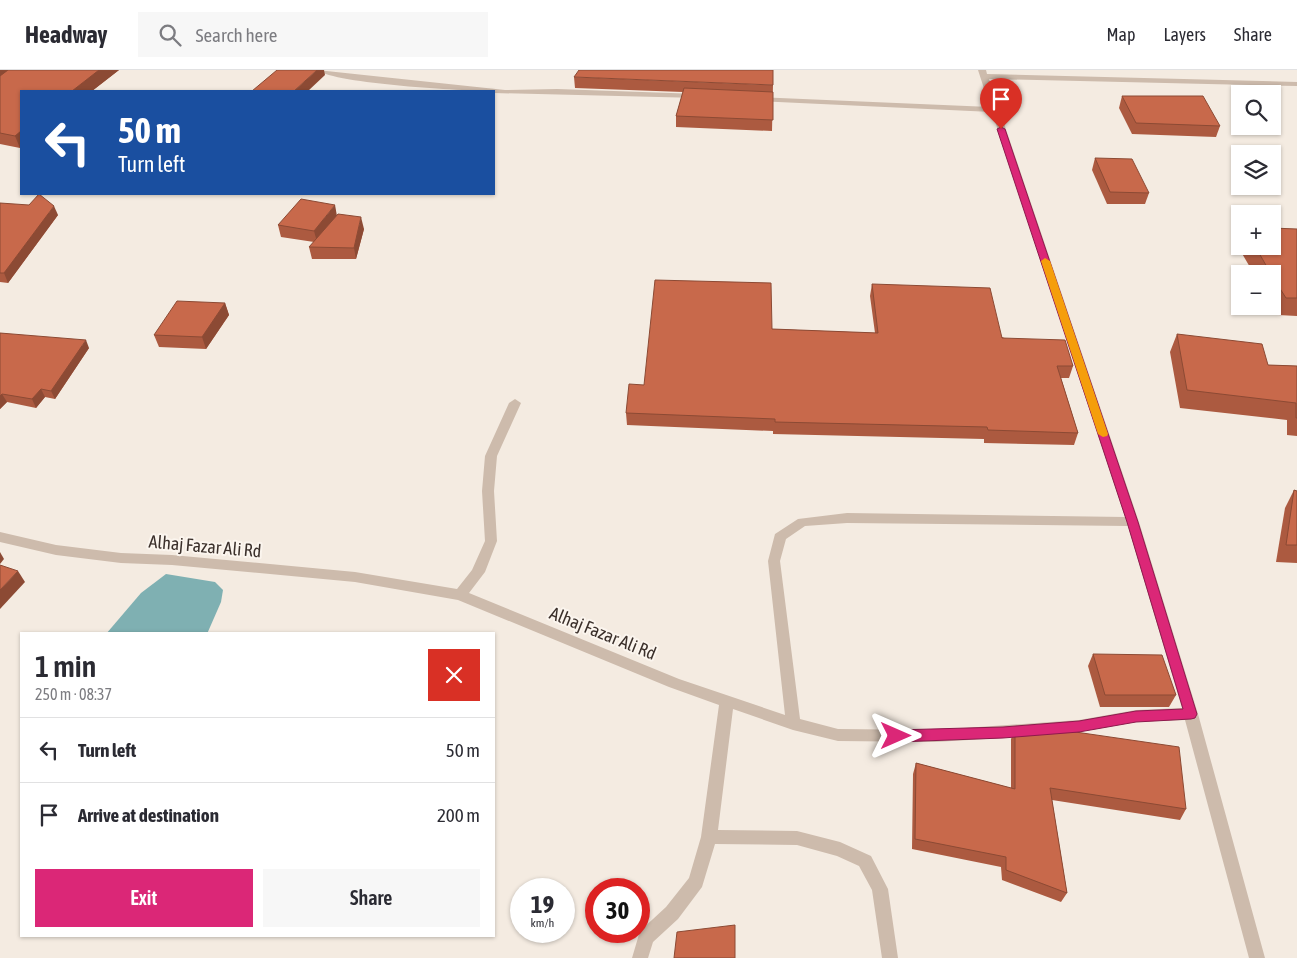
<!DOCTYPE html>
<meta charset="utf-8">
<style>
:root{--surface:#fff;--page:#f7f7f7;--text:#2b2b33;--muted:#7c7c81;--line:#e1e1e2;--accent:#db2777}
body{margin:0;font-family:"Asap Condensed",sans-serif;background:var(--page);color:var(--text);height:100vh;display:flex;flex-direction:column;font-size:19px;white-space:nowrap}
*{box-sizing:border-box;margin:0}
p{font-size:16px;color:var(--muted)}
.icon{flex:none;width:28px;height:28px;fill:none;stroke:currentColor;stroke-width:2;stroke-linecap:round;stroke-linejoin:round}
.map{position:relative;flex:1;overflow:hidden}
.drawer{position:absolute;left:20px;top:562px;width:475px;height:305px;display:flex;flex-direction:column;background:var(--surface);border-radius:0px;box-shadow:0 1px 4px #0004}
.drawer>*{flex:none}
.hud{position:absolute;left:20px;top:20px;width:475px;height:105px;border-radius:0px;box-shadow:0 1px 4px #0004;background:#1a4fa0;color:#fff;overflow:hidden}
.buttons{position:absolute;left:1231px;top:15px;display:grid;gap:10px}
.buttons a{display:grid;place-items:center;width:50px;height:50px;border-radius:0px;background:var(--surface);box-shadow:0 1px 4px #0004;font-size:25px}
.speed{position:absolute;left:510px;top:808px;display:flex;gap:10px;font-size:25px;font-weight:700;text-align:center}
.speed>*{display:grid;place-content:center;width:65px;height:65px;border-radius:50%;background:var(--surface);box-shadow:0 1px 4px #0004;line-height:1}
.speed small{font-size:12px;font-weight:400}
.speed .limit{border:8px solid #d22;background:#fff;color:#111}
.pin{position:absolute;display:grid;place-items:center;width:42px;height:42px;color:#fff;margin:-51px -21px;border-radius:50% 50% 50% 0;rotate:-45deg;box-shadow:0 0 5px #0007}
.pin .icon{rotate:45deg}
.me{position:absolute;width:55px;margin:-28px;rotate:90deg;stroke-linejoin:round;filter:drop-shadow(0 0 4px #0008)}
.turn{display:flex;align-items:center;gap:18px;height:105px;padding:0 15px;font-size:22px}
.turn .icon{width:65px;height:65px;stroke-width:2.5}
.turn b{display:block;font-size:35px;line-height:42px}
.round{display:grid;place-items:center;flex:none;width:52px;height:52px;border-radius:0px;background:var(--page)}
.summary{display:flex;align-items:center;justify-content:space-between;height:85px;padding:0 15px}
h1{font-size:30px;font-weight:600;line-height:38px}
.button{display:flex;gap:10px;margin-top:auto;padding:10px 15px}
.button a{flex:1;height:58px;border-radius:0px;background:var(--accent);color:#fff;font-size:20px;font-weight:600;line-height:58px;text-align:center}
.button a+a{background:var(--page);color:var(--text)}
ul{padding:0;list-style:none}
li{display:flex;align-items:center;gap:15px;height:65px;padding:0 15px;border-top:1px solid var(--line)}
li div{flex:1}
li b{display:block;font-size:19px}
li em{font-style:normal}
header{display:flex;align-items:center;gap:30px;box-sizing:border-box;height:70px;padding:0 25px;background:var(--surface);border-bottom:1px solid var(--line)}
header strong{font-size:24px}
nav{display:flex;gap:28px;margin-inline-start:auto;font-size:18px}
.search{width:350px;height:45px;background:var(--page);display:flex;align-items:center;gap:12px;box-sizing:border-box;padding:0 18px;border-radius:0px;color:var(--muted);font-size:19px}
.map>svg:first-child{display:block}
.water{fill:#7fb0b2}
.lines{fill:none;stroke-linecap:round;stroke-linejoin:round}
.street{fill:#cdbbac;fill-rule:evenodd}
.wall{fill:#ac5a40}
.shaded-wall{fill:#8c4a34}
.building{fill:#c8694b;stroke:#8c4a34}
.route{fill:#db2777;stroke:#8e194d}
.slow{fill:#f59e0b}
.labels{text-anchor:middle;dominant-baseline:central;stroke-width:4;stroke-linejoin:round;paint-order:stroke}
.street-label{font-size:18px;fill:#3b302b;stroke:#fbf5ee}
</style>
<header>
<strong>Headway</strong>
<div class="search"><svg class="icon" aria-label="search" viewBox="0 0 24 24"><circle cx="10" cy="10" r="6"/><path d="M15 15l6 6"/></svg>Search here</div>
<nav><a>Map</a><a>Layers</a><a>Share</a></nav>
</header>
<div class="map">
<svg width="1297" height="888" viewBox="0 0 1297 888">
<rect width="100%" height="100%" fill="#f4ebe1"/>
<path class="water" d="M166,504L215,512L223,520L221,532L207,564H106L141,523Z"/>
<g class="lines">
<g class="street">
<path d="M317,0L505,20L557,19L699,24L703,26L699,28L494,23V21C464,21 336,14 317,0Z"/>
<path d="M978,0H986L987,4L1297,12V16L989,9L1139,452L1198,644L1265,888H1249L1185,650L1136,652L1079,662L1003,668L935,672L838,671L793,660L733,639L718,760L797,761L840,772L871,786L888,819L898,888H882L872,820L859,796L837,786L797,775L715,774L702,817L678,849L653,872L648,888H632L640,861L666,837L689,808L701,767L719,635L669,617L458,530L355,512L172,495L121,493L56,485L0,472V462L56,475L121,483L172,485L355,502L457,519L472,500L485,471L482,421L485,386L509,333L515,329L521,333L497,386L494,421L497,471L485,502L469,523L679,609L785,645L768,491L775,464L798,449L847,443L1125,447L992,42L757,31L753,29L757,27L990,37ZM847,453L1128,456L1182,638L1136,640L1079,650L935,660L838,659L800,649L780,491L786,469L805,456Z"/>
</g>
</g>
<g class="wall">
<path d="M0,0H119L92,21H21L20,78L0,74Z"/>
<path d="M574,7L773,15L772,61L676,57V46L683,22L575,18Z"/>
<path d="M1122,26L1220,56L1216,67L1132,64L1119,38Z"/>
<path d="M1095,88L1149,123L1145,134H1107L1092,100Z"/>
<path d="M0,133L58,145L8,213L0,212Z"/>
<path d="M337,146L364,159L356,189H312L309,177L314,172L281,167L278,155Z"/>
<path d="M1297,159V246L1278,245L1272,236V204H1254L1237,175L1240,168V176H1272Z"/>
<path d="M872,214L1073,296L1069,308H1061L1078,363L1074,375L984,373V369L773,364V361L627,355L626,343L644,315L772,259L875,263L870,226Z"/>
<path d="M225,233L229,245L206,279L159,277L154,265Z"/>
<path d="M0,263L89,278L55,329L45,327L36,338L7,332L0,339Z"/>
<path d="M1177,264L1268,295L1297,296V366L1287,365V350L1180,338L1170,282Z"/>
<path d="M1294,420L1297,421V493L1276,492L1285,438Z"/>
<path d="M1093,584L1176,625L1169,637H1100L1088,596Z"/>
<path d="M1015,659L1186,739L1180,750L1052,730L1067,823L1061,832L1002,810L1001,797L912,779L913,704L916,693L1011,718V669Z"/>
</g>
<g class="shaded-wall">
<path d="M0,0H13L0,12Z"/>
<path d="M99,0H119L92,21H72Z"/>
<path d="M317,0H324L325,5L308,21H294Z"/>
<path d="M21,61V77L20,78L15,66Z"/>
<path d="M335,135L337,146L317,172L314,161Z"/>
<path d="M54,136L58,145L8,213L4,203Z"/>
<path d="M361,147L364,159L356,189L354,178Z"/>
<path d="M225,233L229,245L206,279L202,267Z"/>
<path d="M86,270L89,278L55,329L51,321Z"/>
<path d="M41,319L45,327L36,338L32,329Z"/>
<path d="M2,324L7,332L0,339V326Z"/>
<path d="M0,482L4,489L0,494Z"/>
<path d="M18,501L25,512L0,539V520Z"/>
</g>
<g class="building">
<path d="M8,0H99L72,21H21V61L15,66L0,63V6Z"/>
<path d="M277,0H317L294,21H252Z"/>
<path d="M579,0H773V15L574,7Z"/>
<path d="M684,18L773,22V50L676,46Z"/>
<path d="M1122,26H1203L1220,56L1136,53Z"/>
<path d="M1095,88L1132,89L1149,123L1110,122Z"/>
<path d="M39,124L54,136L4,203H0V133L29,135Z"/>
<path d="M301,129L335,135L314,161L278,155Z"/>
<path d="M338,144L361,147L354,178L309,177Z"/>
<path d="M1272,158L1297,159V228H1286L1272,206V204H1271L1255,176H1272Z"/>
<path d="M655,210L771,213L772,259L878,263L872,214L990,218L1002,268L1065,270L1073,296H1057L1078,363L988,360L987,357L775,352V349L626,343L629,314L644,315Z"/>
<path d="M177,231L225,233L202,267L154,265Z"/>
<path d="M0,263L86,270L51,321L41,319L32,329L2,324L0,326Z"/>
<path d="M1177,264L1262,274L1268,295L1297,296V348H1296V333L1187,320Z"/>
<path d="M1294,420L1297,421V475H1286Z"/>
<path d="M0,495L18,501L0,520Z"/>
<path d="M1093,584L1162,585L1176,625H1105Z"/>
<path d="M1041,657L1179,677L1186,739L1050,718L1067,823L1006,800V787L915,769L916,693L1015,719V659Z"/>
<path d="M735,855V888H674L677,862Z"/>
</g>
<path class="route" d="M1001,57L1005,59L1138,452L1197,644L1195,648L1191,649L1136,652L1079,662L1003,668L896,672L891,670L889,666L891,662L896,660L1003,657L1079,651L1136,641L1183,639L1127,452L997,59Z"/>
<path class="slow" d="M1045,188L1050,191L1108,364L1107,366L1103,367L1098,364L1041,191Z"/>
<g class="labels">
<g class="street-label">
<text transform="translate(205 476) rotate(5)">Alhaj Fazar Ali Rd</text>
<text transform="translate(603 563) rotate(22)">Alhaj Fazar Ali Rd</text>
</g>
</g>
</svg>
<div class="buttons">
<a><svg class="icon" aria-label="search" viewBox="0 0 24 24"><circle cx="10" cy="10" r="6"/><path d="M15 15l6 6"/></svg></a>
<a><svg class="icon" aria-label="layers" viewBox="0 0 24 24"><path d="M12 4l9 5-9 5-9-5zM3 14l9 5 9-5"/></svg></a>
<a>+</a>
<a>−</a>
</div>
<div class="speed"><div>19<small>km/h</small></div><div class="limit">30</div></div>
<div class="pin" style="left:1001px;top:59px;background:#d93025"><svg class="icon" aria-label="arrive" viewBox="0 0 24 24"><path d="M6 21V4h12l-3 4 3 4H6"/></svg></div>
<svg class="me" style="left:896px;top:666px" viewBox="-20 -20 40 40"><path d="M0-17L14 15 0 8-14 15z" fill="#db2777" stroke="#fff" stroke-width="4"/></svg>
<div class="hud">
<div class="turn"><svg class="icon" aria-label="left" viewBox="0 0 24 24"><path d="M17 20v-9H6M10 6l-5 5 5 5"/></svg><div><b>50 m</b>Turn left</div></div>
</div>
<section class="drawer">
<div class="summary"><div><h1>1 min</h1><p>250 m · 08:37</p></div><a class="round" style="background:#d93025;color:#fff"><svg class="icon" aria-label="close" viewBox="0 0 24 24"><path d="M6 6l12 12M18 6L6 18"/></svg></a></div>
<ul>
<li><svg class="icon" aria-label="left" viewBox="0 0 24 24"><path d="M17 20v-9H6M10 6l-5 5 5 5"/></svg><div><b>Turn left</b></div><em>50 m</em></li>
<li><svg class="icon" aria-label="arrive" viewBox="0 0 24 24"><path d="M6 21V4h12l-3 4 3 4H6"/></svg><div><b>Arrive at destination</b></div><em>200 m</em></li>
</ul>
<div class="button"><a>Exit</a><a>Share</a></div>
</section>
</div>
